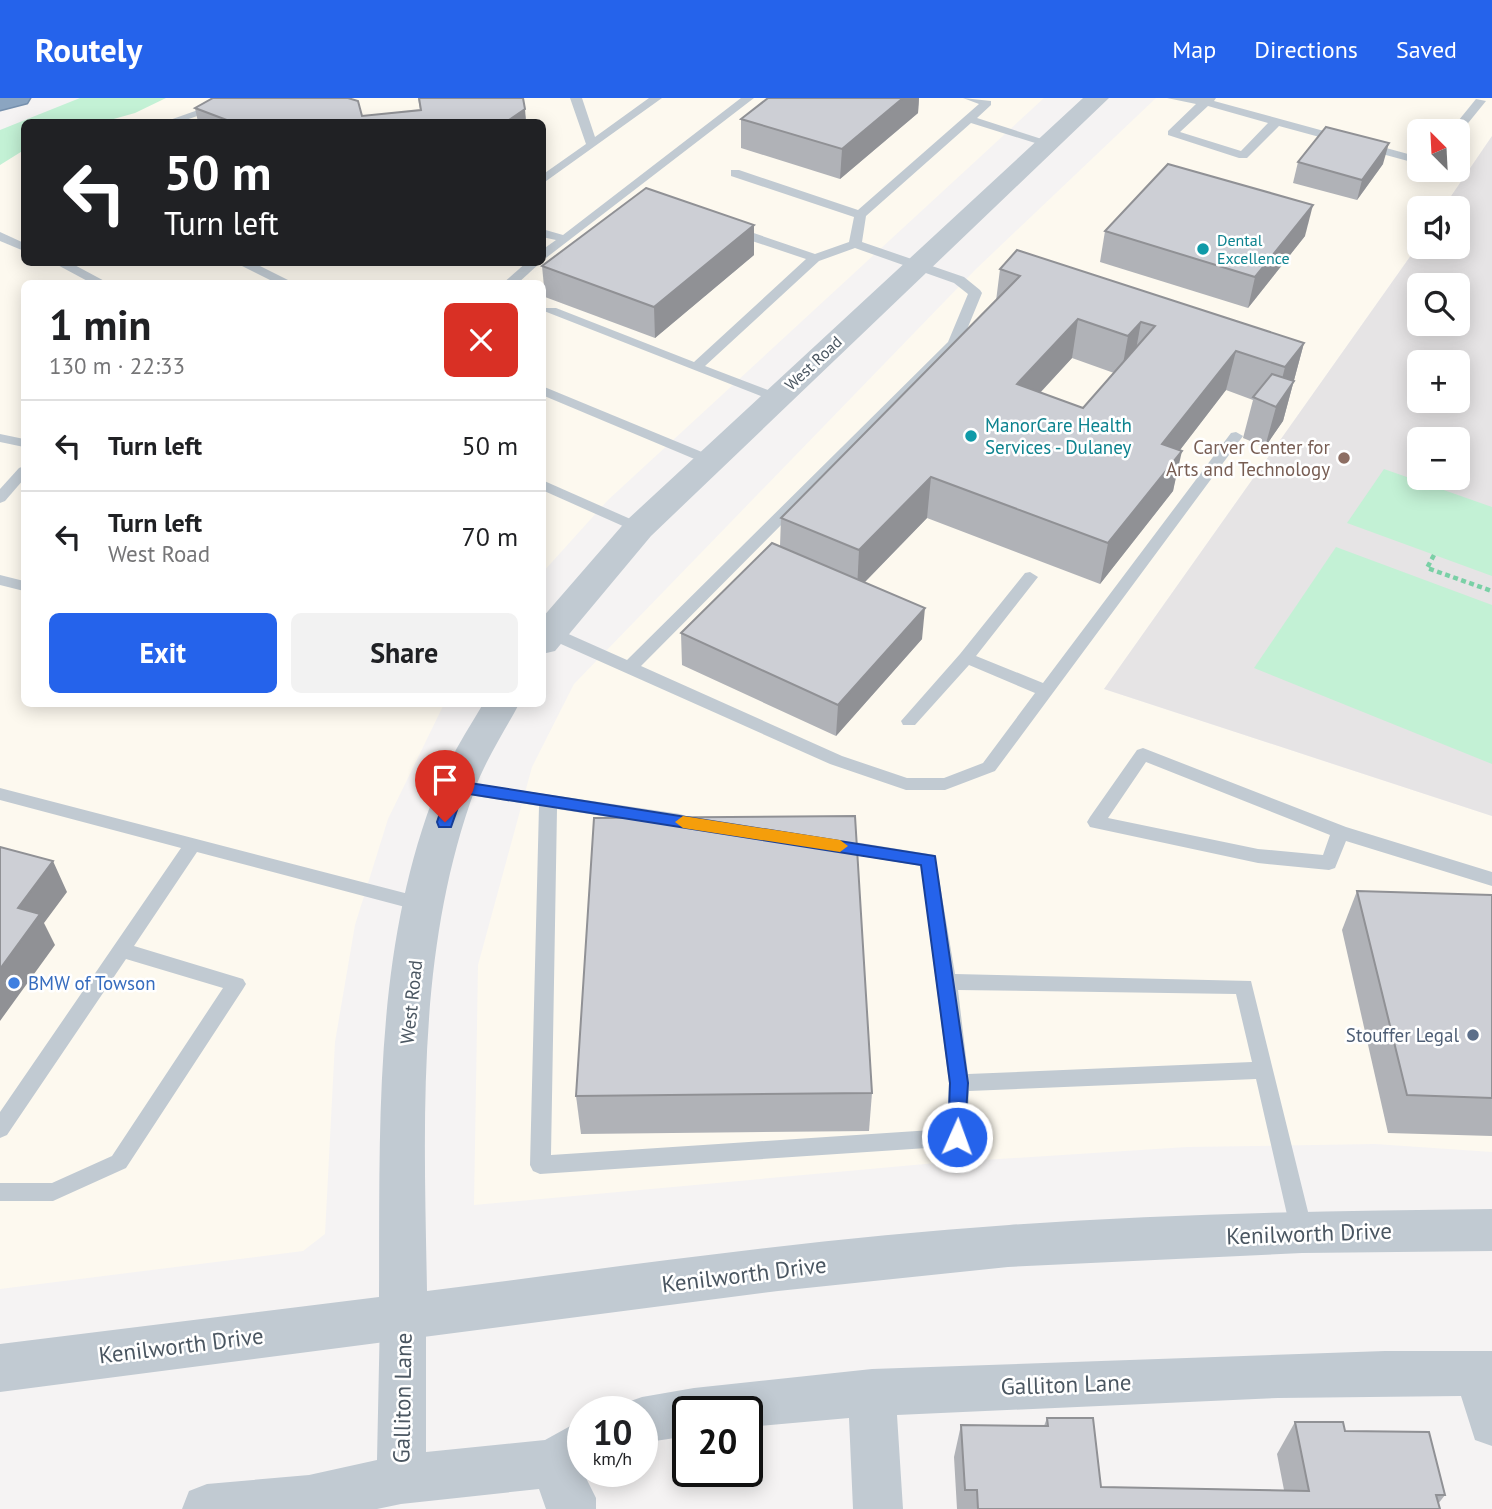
<!DOCTYPE html>
<meta charset="utf-8">
<style>
:root{--surface:#fff;--page:#f2f2f2;--text:#202124;--muted:#757577;--line:#e0e0e0;--accent:#2563eb}
body{margin:0;font-family:"PT Sans",sans-serif;background:var(--page);color:var(--text);height:100vh;display:flex;flex-direction:column;font-size:26px;white-space:nowrap}
*{box-sizing:border-box;margin:0}
p{font-size:23px;color:var(--muted)}
.icon{flex:none;width:38px;height:38px;fill:none;stroke:currentColor;stroke-width:2;stroke-linecap:round;stroke-linejoin:round}
.map{position:relative;flex:1;overflow:hidden}
.side{position:absolute;left:21px;top:182px;width:525px;height:427px;display:flex;flex-direction:column;background:var(--surface);border-radius:10px;box-shadow:0 4px 18px #0003}
.side>*{flex:none}
.banner{position:absolute;left:21px;top:21px;width:525px;height:147px;border-radius:10px;box-shadow:0 4px 18px #0003;background:#202124;color:#fff;overflow:hidden}
.needle{width:46px;rotate:336deg}
.buttons{position:absolute;left:1407px;top:21px;display:grid;gap:14px}
.buttons a{display:grid;place-items:center;width:63px;height:63px;border-radius:10px;background:var(--surface);box-shadow:0 4px 18px #0003;font-size:35px}
.speed{position:absolute;left:567px;top:1298px;display:flex;gap:14px;font-size:35px;font-weight:700;text-align:center}
.speed>*{display:grid;place-content:center;width:91px;height:91px;border-radius:50%;background:var(--surface);box-shadow:0 4px 18px #0003;line-height:1}
.speed small{font-size:18px;font-weight:400}
.speed .limit{border:4px solid #111;border-radius:10px;background:#fff;color:#111}
.pin{position:absolute;display:grid;place-items:center;width:60px;height:60px;color:#fff;margin:-72px -30px;border-radius:50% 50% 50% 0;rotate:-45deg;box-shadow:0 0 7px #0007}
.pin .icon{rotate:45deg}
.me{position:absolute;width:77px;margin:-38px;rotate:2deg;stroke-linejoin:round;filter:drop-shadow(0 0 5px #0008)}
.turn{display:flex;align-items:center;gap:24px;height:147px;padding:0 28px;font-size:32px}
.turn .icon{width:91px;height:91px;stroke-width:2.5}
.turn b{display:block;font-size:49px;line-height:60px}
.round{display:grid;place-items:center;flex:none;width:74px;height:74px;border-radius:10px;background:var(--page)}
.head{display:flex;align-items:center;justify-content:space-between;height:119px;padding:0 28px}
h1{font-size:42px;font-weight:600;line-height:52px}
.primary-button{display:flex;gap:14px;margin-top:auto;padding:14px 28px}
.primary-button a{flex:1;height:80px;border-radius:10px;background:var(--accent);color:#fff;font-size:28px;font-weight:600;line-height:80px;text-align:center}
.primary-button a+a{background:var(--page);color:var(--text)}
ul{padding:0;list-style:none}
li{display:flex;align-items:center;gap:21px;height:91px;padding:0 28px;border-top:2px solid var(--line)}
li div{flex:1}
li b{display:block;font-size:26px}
li em{font-style:normal}
header{display:flex;align-items:center;gap:42px;box-sizing:border-box;height:98px;padding:0 35px;background:var(--accent);color:#fff}
header strong{font-size:33px}
nav{display:flex;gap:38px;margin-inline-start:auto;font-size:24px}
.map>svg:first-child{display:block}
.commercial{fill:#fdf9ef;fill-rule:evenodd}
.education{fill:#e6e4e5;fill-rule:evenodd}
.green{fill:#c3f1d5}
.lines{fill:none;stroke-linecap:round;stroke-linejoin:round}
.motorway-casing{stroke:#7690ad;stroke-width:3}
.path{stroke:#7ad0a6;stroke-width:4.5;stroke-dasharray:5 3.5;stroke-linecap:butt}
.service{fill:#c1cad2;fill-rule:evenodd}
.minor{fill:#c1cad2;fill-rule:evenodd}
.tertiary{fill:#c1cad2;fill-rule:evenodd}
.motorway{fill:#8ba5c1;fill-rule:evenodd}
.wall{fill:#b0b2b7;fill-rule:evenodd}
.shaded-wall{fill:#909195}
.building{fill:#cdcfd5;stroke:#909195;stroke-width:2;fill-rule:evenodd}
.route{fill:#2563eb;stroke:#184099;stroke-width:2}
.slow{fill:#f59e0b}
.culture-dot{fill:#0f9aa8;stroke:#fff;stroke-width:2.5}
.education-dot{fill:#8d6e63;stroke:#fff;stroke-width:2.5}
.shop-dot{fill:#3f7fe0;stroke:#fff;stroke-width:2.5}
.service-dot{fill:#5c6f8a;stroke:#fff;stroke-width:2.5}
.labels{text-anchor:middle;dominant-baseline:central;stroke-width:5;stroke-linejoin:round;paint-order:stroke}
.far-culture-label{font-size:16px;fill:#0d838f;stroke:#fff;text-anchor:start}
.far-street-label{font-size:16px;fill:#4a5661;stroke:#fff}
.culture-label{font-size:19px;fill:#0d838f;stroke:#fff;text-anchor:start}
.education-label{font-size:19px;fill:#785e54;stroke:#fff;text-anchor:end}
.shop-label{font-size:19px;fill:#366cbe;stroke:#fff;text-anchor:start}
.street-label{font-size:19px;fill:#4a5661;stroke:#fff}
.service-label{font-size:19px;fill:#4e5e75;stroke:#fff;text-anchor:end}
.near-street-label{font-size:23px;fill:#4a5661;stroke:#fff}
</style>
<header>
<strong>Routely</strong>
<nav><a>Map</a><a>Directions</a><a>Saved</a></nav>
</header>
<div class="map">
<svg width="1492" height="1411" viewBox="0 0 1492 1411">
<rect width="100%" height="100%" fill="#f5f3f3"/>
<g class="commercial">
<path d="M165,0H1044L608,402L543,474L542,186H24V606H444L388,721L355,827L335,944L325,1136L303,1153L0,1191V54L24,46V164H542V24H90Z"/>
<path d="M1156,0H1492V38L1443,110H1419V146L1104,591L1492,718V1054L1375,1046L1187,1049L936,1065L474,1107L478,867L532,669L574,586L976,171ZM1419,33H1458V72H1419Z"/>
</g>
<path class="education" d="M1492,38V718L1104,591L1419,146V149H1458V110H1443ZM1419,187H1458V226H1419ZM1419,264H1458V303H1419ZM1419,341H1458V380H1419Z"/>
<g class="green">
<path d="M80,0H166L135,15L103,24H24V52L0,67V32Z"/>
<path d="M1384,371L1492,409V478L1347,425Z"/>
<path d="M1336,449L1492,507V666L1254,570Z"/>
</g>
<g class="lines">
<defs>
<path id="motorway" d="M0,0H30L27,5L0,12Z"/>
</defs>
<use href="#motorway" class="motorway-casing"/>
<path class="path" d="M1434,457L1427,470L1492,493"/>
<g class="service">
<path d="M232,0H249L180,24H164Z"/>
<path d="M570,0H582L595,39L649,0H662L542,86V77L586,46Z"/>
<path d="M741,0H754L542,163V152L556,142L542,139V131L563,137Z"/>
<path d="M963,0L991,3V7L977,20L1054,45L1048,49L971,25L866,118L862,144L964,179L980,192L982,195L961,246L641,568L842,658L907,680H944L983,665L1035,595L969,567L915,627H903L901,623L960,556L1025,475L1030,474L1038,479L976,558L1043,585L1231,335L1236,334L1243,338L995,673L945,692H906L830,666L543,538L542,532L549,529L555,530L627,562L948,244L968,196L954,185L855,150L819,163L705,268L781,297V303L776,304L544,213L546,210H556L694,264L806,161L728,135V129H736L815,156L849,144L854,119L731,78V72H739L858,112L979,6Z"/>
<path d="M1167,0H1216L1214,3L1419,59V66L1279,28L1247,60H1239L1168,37V33L1196,6ZM1208,8L1268,25L1241,53L1180,34Z"/>
<path d="M1476,1L1486,3L1460,35L1450,33Z"/>
<path d="M0,134L24,145V153L0,143Z"/>
<path d="M52,164H69L110,186H93Z"/>
<path d="M234,164H252L296,186H278Z"/>
<path d="M527,164H541L517,186H502Z"/>
<path d="M542,288L714,359L716,362L714,365H704L542,297Z"/>
<path d="M0,336L24,341V349L0,344Z"/>
<path d="M24,368V381L5,403L0,405V391L19,370Z"/>
<path d="M542,382L644,427L647,430L644,433H634L542,392Z"/>
<path d="M0,477L24,483V493L0,487Z"/>
<path d="M1143,650L1346,729L1492,774V788L1346,743L1335,770L1329,772L1258,765L1090,729L1087,724L1090,719L1137,652ZM1146,664L1330,737L1323,757L1258,751L1108,720Z"/>
<path d="M457,683L680,716L686,718L689,723L686,728L680,730L557,711L551,1057L947,1031L949,985L921,768L830,753L827,748L830,743L836,741L935,757L955,876L1251,883L1313,1134L1310,1141L1302,1144L1294,1141L1291,1134L1256,981L969,993L967,1039L964,1045L957,1048L540,1076L533,1073L530,1067L539,708L451,694L448,689ZM958,892L1236,896L1252,964L968,976Z"/>
<path d="M0,690L424,800L431,802L433,807L431,812L424,814L197,754L134,848L243,881L246,886L243,891L126,1070L53,1103H0V1085H52L112,1058L223,890L126,861L7,1037L0,1040V1014L181,750L0,702Z"/>
</g>
<g class="minor">
<path d="M403,1196L419,1203L426,1218V1354L545,1342L583,1321V1374L596,1400V1411H546L539,1391L401,1406L377,1411H182L189,1393L207,1386L309,1377L377,1362L380,1218L387,1203Z"/>
<path d="M1385,1253H1492V1348L1475,1342L1461,1298L1278,1300L897,1317L903,1411H853L849,1320L747,1329V1314H688V1338L642,1345V1314H621L625,1305L642,1299L694,1290L872,1271Z"/>
</g>
<g class="tertiary">
<path d="M1083,0H1109L651,438L555,553L542,556V520L627,422Z"/>
<path d="M483,606H519C504,634 486,661 475,691C416,852 424,1025 427,1193C620,1169 814,1140 1009,1127C1170,1115 1331,1113 1492,1111V1153L1302,1155L1008,1169L778,1193L0,1294V1246L379,1199C380,1029 373,851 437,690C449,661 467,633 483,606Z"/>
</g>
<use href="#motorway" class="motorway"/>
</g>
<g class="wall">
<path d="M418,0H523L526,24H198L195,10L362,18L420,12Z"/>
<path d="M768,0H919L918,15L840,81L741,50V21Z"/>
<path d="M1298,64L1383,66L1357,102L1293,85Z"/>
<path d="M1105,133L1305,138L1248,210L1100,164Z"/>
<path d="M754,157L655,240L545,199L542,168Z"/>
<path d="M1000,171L1304,245L1283,323L1265,349L1243,340L1253,302L1226,292L1180,352L1173,393L1100,486L927,420L865,484L922,541L836,638L682,567L681,535L780,448L781,420L996,203ZM1072,260L1114,275L1083,310L1040,295Z"/>
<path d="M1357,793L1492,797V1038L1388,1035L1342,832Z"/>
<path d="M872,995L869,1033L581,1036L576,998Z"/>
<path d="M1047,1320L1101,1389L1284,1392L1277,1356L1295,1324L1345,1333L1445,1397L1438,1406L1440,1411H957L954,1359L961,1327L1044,1328Z"/>
</g>
<g class="shaded-wall">
<path d="M903,0H919L918,15L840,81L842,51Z"/>
<path d="M525,11L526,24H506Z"/>
<path d="M1389,45L1383,66L1357,102L1362,82Z"/>
<path d="M1313,107L1305,138L1248,210L1255,179Z"/>
<path d="M754,127V157L655,240L654,209Z"/>
<path d="M1078,221L1072,260L1011,326L1017,286Z"/>
<path d="M1141,224L1134,263L1121,277L1128,238Z"/>
<path d="M1304,245L1283,323L1265,349L1276,309L1282,299L1275,309L1285,269Z"/>
<path d="M1236,253L1226,292L1153,387L1162,346Z"/>
<path d="M1182,353L1173,393L1100,486L1108,445Z"/>
<path d="M931,379L927,420L857,492L859,452Z"/>
<path d="M925,510L922,541L836,638L838,607Z"/>
<path d="M53,763L67,794L44,825L55,847L0,923V871L18,810Z"/>
</g>
<g class="building">
<path d="M213,0H348L358,3L362,18L421,12L419,0H523L525,11L506,24H232L195,10Z"/>
<path d="M768,0H903L842,51L741,21Z"/>
<path d="M1326,29L1389,45L1362,82L1298,64Z"/>
<path d="M1168,66L1313,107L1255,179L1105,133Z"/>
<path d="M646,90L754,127L654,209L542,168Z"/>
<path d="M1017,152L1304,245L1285,269L1236,253L1162,346L1182,353L1108,445L931,379L859,452L781,420L1020,178L1000,171ZM1078,221L1128,238L1141,224L1155,228L1083,310L1017,286Z"/>
<path d="M1272,276L1294,283L1276,309L1253,299Z"/>
<path d="M772,445L925,510L838,607L681,535Z"/>
<path d="M855,718L872,995L576,998L594,720Z"/>
<path d="M0,749L53,763L18,810L40,816L0,871Z"/>
<path d="M1357,793L1492,797V1000L1407,997Z"/>
<path d="M1047,1320H1093L1101,1389L1309,1393L1295,1324H1343L1345,1333L1429,1334L1445,1397H1436L1440,1411H978L977,1392H965L961,1327L1048,1328Z"/>
</g>
<path class="route" d="M457,683L935,758L968,985L964,1045H951L948,1039L950,985L921,767L463,695L451,729H439L437,724L449,689Z"/>
<path class="slow" d="M683,718L840,742L848,748L840,754L683,730L675,724Z"/>
<g class="culture-dot">
<circle cx="1203" cy="151" r="7"/>
<circle cx="971" cy="338" r="7"/>
</g>
<circle class="education-dot" cx="1344" cy="360" r="7"/>
<circle class="shop-dot" cx="14" cy="885" r="7"/>
<circle class="service-dot" cx="1473" cy="937" r="7"/>
<g class="labels">
<g class="far-culture-label">
<text x="1217" y="142">Dental<tspan x="1217" dy="18">Excellence</tspan></text>
</g>
<g class="far-street-label">
<text transform="translate(813 265) rotate(-43)">West Road</text>
</g>
<g class="culture-label">
<text x="985" y="327">ManorCare Health<tspan x="985" dy="22">Services - Dulaney</tspan></text>
</g>
<g class="education-label">
<text x="1330" y="349">Carver Center for<tspan x="1330" dy="22">Arts and Technology</tspan></text>
</g>
<g class="shop-label">
<text x="28" y="885">BMW of Towson</text>
</g>
<g class="street-label">
<text transform="translate(411 904) rotate(-84)">West Road</text>
</g>
<g class="service-label">
<text x="1459" y="937">Stouffer Legal</text>
</g>
<g class="near-street-label">
<text transform="translate(1309 1135) rotate(-2)">Kenilworth Drive</text>
<text transform="translate(744 1176) rotate(-7)">Kenilworth Drive</text>
<text transform="translate(181 1247) rotate(-7)">Kenilworth Drive</text>
<text transform="translate(1066 1286) rotate(-2)">Galliton Lane</text>
<text transform="translate(402 1300) rotate(-89)">Galliton Lane</text>
</g>
</g>
</svg>
<div class="buttons">
<a><svg class="needle" viewBox="-14 -14 28 28"><path d="M0-13l5 13h-10z" fill="#e53935"/><path d="M0 13l5-13h-10z" fill="#757577"/></svg></a>
<a><svg class="icon" aria-label="sound" viewBox="0 0 24 24"><path d="M4 9h4l5-4v14l-5-4H4zM17 9q2 3 0 6"/></svg></a>
<a><svg class="icon" aria-label="search" viewBox="0 0 24 24"><circle cx="10" cy="10" r="6"/><path d="M15 15l6 6"/></svg></a>
<a>+</a>
<a>−</a>
</div>
<div class="speed"><div>10<small>km/h</small></div><div class="limit">20</div></div>
<div class="pin" style="left:445px;top:724px;background:#d93025"><svg class="icon" aria-label="arrive" viewBox="0 0 24 24"><path d="M6 21V4h12l-3 4 3 4H6"/></svg></div>
<svg class="me" style="left:957px;top:1039px" viewBox="-20 -20 40 40"><circle r="17" fill="#2563eb" stroke="#fff" stroke-width="3"/><path d="M0-11L8 9 0 5-8 9z" fill="#fff"/></svg>
<div class="banner">
<div class="turn"><svg class="icon" aria-label="left" viewBox="0 0 24 24"><path d="M17 20v-9H6M10 6l-5 5 5 5"/></svg><div><b>50 m</b>Turn left</div></div>
</div>
<section class="side">
<div class="head"><div><h1>1 min</h1><p>130 m · 22:33</p></div><a class="round" style="background:#d93025;color:#fff"><svg class="icon" aria-label="close" viewBox="0 0 24 24"><path d="M6 6l12 12M18 6L6 18"/></svg></a></div>
<ul>
<li><svg class="icon" aria-label="left" viewBox="0 0 24 24"><path d="M17 20v-9H6M10 6l-5 5 5 5"/></svg><div><b>Turn left</b></div><em>50 m</em></li>
<li><svg class="icon" aria-label="left" viewBox="0 0 24 24"><path d="M17 20v-9H6M10 6l-5 5 5 5"/></svg><div><b>Turn left</b><p>West Road</p></div><em>70 m</em></li>
</ul>
<div class="primary-button"><a>Exit</a><a>Share</a></div>
</section>
</div>
